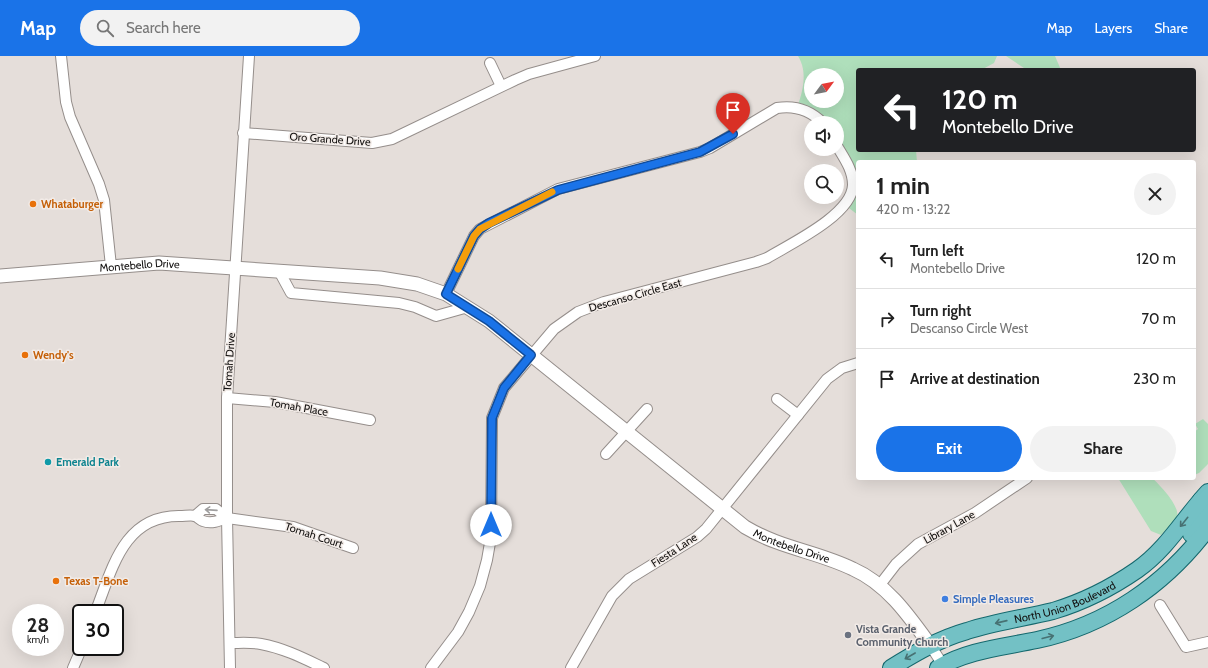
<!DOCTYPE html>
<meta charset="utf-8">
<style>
:root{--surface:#fff;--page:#f2f2f2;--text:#222;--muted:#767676;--line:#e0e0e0;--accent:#1a73e8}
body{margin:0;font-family:Cabin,sans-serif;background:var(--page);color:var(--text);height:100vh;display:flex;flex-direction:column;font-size:15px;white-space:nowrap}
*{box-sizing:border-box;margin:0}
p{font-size:13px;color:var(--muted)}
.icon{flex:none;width:22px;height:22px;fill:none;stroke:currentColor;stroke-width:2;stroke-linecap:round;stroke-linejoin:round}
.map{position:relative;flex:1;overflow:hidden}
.side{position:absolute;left:856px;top:104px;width:340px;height:320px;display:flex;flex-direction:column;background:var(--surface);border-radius:4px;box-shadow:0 4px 16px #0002}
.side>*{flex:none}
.banner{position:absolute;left:856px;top:12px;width:340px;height:84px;border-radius:4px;box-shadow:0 4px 16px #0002;background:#202124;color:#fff;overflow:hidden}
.needle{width:26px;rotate:58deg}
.fabs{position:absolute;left:804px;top:12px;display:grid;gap:8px}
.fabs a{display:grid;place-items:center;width:40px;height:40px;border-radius:50%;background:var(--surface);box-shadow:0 4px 16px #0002;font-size:20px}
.speed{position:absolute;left:12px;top:548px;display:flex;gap:8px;font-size:20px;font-weight:700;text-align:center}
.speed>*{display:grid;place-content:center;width:52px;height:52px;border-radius:50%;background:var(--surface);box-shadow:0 4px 16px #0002;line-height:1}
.speed small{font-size:10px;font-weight:400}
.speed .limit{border:2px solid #111;border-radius:6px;background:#fff;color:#111}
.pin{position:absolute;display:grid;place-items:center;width:34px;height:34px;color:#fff;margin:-41px -17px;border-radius:50% 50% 50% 0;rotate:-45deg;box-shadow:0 0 4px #0007}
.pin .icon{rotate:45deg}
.me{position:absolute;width:44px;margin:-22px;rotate:0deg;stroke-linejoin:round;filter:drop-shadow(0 0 3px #0008)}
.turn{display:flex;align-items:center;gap:14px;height:84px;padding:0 20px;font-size:18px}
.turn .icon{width:52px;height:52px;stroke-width:2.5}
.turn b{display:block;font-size:28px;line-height:34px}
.round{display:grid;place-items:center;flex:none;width:42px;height:42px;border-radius:21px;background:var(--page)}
.headline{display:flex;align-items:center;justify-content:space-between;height:68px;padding:0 20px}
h1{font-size:24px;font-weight:700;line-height:30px}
.cta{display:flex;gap:8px;margin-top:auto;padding:8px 20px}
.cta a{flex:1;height:46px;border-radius:24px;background:var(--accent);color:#fff;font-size:16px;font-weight:700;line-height:46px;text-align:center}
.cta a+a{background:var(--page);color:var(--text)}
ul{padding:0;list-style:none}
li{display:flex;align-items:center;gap:12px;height:60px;padding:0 20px;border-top:1px solid var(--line)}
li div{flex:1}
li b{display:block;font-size:15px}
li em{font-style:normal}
header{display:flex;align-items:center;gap:24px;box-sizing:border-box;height:56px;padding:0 20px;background:var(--accent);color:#fff}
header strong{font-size:19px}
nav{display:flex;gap:22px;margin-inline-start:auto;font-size:14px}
.search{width:280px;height:36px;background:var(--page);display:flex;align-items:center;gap:10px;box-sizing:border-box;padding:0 14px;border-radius:22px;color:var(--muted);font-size:15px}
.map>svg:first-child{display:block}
.green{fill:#afdfbb;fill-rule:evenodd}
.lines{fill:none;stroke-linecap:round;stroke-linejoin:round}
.minor-casing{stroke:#958e8b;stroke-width:12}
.tertiary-casing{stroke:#958e8b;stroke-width:15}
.primary-casing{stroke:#15686d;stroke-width:18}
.minor{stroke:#fff;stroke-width:10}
.tertiary{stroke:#fff;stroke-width:13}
.primary{stroke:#73c1c5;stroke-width:16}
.oneway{stroke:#a09f9f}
.oneway2{stroke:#477173}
.route-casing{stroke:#114b97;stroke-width:10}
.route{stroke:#1a73e8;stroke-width:7}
.slow{stroke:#f59e0b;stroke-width:7}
.food-dot{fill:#e8710a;stroke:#f2ebe7;stroke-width:1.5}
.culture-dot{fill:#0f9aa8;stroke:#f2ebe7;stroke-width:1.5}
.shop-dot{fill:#3f7fe0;stroke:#f2ebe7;stroke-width:1.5}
.worship-dot{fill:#6b7280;stroke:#f2ebe7;stroke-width:1.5}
.labels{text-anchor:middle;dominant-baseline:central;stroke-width:3;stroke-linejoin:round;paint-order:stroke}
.street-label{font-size:11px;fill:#12100f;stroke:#f2ebe7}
.food-label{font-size:11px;font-weight:bold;fill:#c56008;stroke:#f2ebe7;text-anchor:start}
.culture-label{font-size:11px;font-weight:bold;fill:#0d838f;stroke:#f2ebe7;text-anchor:start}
.shop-label{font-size:11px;font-weight:bold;fill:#366cbe;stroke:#f2ebe7;text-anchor:start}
.worship-label{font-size:11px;font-weight:bold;fill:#5b616d;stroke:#f2ebe7;text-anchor:start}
</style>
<header>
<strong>Map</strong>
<div class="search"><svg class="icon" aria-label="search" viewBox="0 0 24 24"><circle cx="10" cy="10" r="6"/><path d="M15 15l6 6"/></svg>Search here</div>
<nav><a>Map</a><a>Layers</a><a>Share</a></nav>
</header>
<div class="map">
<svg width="1208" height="612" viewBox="0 0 1208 612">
<rect width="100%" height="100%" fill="#e5deda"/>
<g class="green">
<path d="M798,0H997L994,7L981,14H858V94H916L917,106H858V159L845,149L853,130L837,90V67H823L797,52C803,35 808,16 798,0ZM811,19H837V45H811Z"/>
<path d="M1006,0H1055L1061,14H1027Z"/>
<path d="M1203,363L1208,368V408L1199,417L1194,419V376L1198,373L1195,368Z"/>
<path d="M1118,422H1152C1159,428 1180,450 1177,460C1174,467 1166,473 1161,479L1151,475Z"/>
</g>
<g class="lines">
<defs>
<g id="minor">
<path d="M61,0L66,46L70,61L99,128L104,144L111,210"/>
<path d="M490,7L501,30"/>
<path d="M243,77L372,87L392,83L515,24L529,18L595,0"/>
<path d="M279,215L291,237L399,247L415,251L436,260L468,251"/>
<path d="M446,238L474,180L480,173L558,133L700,96L710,92L777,52C795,49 810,54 823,67"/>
<path d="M227,342L275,346L370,364"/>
<path d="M777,343L798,359"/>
<path d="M606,398L647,353"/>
<path d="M195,460L203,453H216L227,462L293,471L353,492"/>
<path d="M879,530L896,508L918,488L975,457L1027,422"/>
<path d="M1160,549L1186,591L1208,586"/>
<path d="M95,557C112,514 123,459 180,460C185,460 191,459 195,460C198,461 200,464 203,465C211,468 219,465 227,462"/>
<path d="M230,587C240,587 251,586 261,588C283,592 303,602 324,612"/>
<path d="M930,589L943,609"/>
<path d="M73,612L82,591"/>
<path d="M230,612L227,462V342L249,0"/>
<path d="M431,612L458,576L469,556L480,530L487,504L491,481L492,362L504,332L554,273L578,256L604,246L756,206L767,202C790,188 852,159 853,129C853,114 844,102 837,90"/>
<path d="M571,612L612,540L629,523L697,481L706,473L827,323L842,312L858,307"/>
</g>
<g id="tertiary">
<path id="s1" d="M0,220L159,207L380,222L417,228L446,238L489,265L745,471C782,493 816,495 853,513C887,528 909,560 930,589"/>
</g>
<g id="primary">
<path d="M1191,478L1207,458V451L1201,444"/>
<path id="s2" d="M891,612C915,597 939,583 967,575C995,566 1024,562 1053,555C1083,546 1111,532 1137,514C1167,493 1184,462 1208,436"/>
<path d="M938,612C967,594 1004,591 1037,584C1107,569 1165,529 1208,472"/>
</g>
</defs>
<use href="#minor" class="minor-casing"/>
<use href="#tertiary" class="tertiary-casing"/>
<use href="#primary" class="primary-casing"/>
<use href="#minor" class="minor"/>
<use href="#tertiary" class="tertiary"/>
<use href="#primary" class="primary"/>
</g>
<defs><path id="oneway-shaft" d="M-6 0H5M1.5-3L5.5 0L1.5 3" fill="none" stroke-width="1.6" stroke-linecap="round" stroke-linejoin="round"/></defs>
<use class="oneway" href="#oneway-shaft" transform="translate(211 454) rotate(-176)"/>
<g class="oneway2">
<use href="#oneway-shaft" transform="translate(1184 466) rotate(129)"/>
<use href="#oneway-shaft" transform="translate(1001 566) rotate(167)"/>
<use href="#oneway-shaft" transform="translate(1048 581) rotate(-14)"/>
<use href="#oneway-shaft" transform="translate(910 600) rotate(150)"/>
</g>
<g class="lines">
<defs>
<path id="route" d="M491,469L492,362L504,332L531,299L489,265L446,238L474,180L480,173L489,167L558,134L700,96L733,78"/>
</defs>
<use href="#route" class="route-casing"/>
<use href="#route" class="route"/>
<path class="slow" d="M458,213L474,180L480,173L552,136"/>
</g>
<g class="food-dot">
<circle cx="33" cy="148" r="4"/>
<circle cx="25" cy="299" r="4"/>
<circle cx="56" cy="525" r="4"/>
</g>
<circle class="culture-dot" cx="48" cy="406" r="4"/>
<circle class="shop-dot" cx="945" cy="543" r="4"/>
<circle class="worship-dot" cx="848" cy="579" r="4"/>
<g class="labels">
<g class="street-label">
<text transform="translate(330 83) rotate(4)">Oro Grande Drive</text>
<text stroke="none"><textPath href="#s1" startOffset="140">Montebello Drive</textPath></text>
<text transform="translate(635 239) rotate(-16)">Descanso Circle East</text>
<text transform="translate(229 306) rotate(-86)">Tomah Drive</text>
<text transform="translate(299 351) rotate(10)">Tomah Place</text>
<text transform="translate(949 471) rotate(-29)">Library Lane</text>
<text transform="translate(314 479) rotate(18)">Tomah Court</text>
<text stroke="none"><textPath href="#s1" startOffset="879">Montebello Drive</textPath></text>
<text transform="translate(674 494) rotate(-33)">Fiesta Lane</text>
<text stroke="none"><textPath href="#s2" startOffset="187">North Union Boulevard</textPath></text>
</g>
<g class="food-label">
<text x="41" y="148">Whataburger</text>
<text x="33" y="299">Wendy's</text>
<text x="64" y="525">Texas T-Bone</text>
</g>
<g class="culture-label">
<text x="56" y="406">Emerald Park</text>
</g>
<g class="shop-label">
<text x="953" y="543">Simple Pleasures</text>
</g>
<g class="worship-label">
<text x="856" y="573">Vista Grande<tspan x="856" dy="13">Community Church</tspan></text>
</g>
</g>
</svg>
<div class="fabs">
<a><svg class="needle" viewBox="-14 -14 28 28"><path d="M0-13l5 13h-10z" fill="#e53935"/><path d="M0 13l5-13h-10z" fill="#767676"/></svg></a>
<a><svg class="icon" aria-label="sound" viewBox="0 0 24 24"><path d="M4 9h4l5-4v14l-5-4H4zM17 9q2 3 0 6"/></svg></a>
<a><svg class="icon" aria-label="search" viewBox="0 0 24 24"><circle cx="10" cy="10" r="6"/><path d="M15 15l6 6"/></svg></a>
</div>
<div class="speed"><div>28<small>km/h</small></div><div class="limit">30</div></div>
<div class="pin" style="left:733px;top:78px;background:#d93025"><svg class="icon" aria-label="arrive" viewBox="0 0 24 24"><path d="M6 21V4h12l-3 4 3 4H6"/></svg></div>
<svg class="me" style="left:491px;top:469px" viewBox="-20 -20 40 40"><circle r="19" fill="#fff"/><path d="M0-13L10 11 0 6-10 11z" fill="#1a73e8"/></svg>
<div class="banner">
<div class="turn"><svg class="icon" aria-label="left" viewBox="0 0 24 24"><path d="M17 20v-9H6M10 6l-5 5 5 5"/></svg><div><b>120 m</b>Montebello Drive</div></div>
</div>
<section class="side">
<div class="headline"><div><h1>1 min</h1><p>420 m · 13:22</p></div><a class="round"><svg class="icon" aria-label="close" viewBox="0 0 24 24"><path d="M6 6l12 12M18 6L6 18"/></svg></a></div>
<ul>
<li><svg class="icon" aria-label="left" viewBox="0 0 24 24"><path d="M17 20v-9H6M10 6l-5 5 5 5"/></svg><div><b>Turn left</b><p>Montebello Drive</p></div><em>120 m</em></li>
<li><svg class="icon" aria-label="right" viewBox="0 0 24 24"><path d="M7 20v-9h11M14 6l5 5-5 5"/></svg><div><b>Turn right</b><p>Descanso Circle West</p></div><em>70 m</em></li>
<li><svg class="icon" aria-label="arrive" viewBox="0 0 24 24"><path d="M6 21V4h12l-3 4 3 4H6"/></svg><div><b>Arrive at destination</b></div><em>230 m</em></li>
</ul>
<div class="cta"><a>Exit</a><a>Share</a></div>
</section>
</div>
